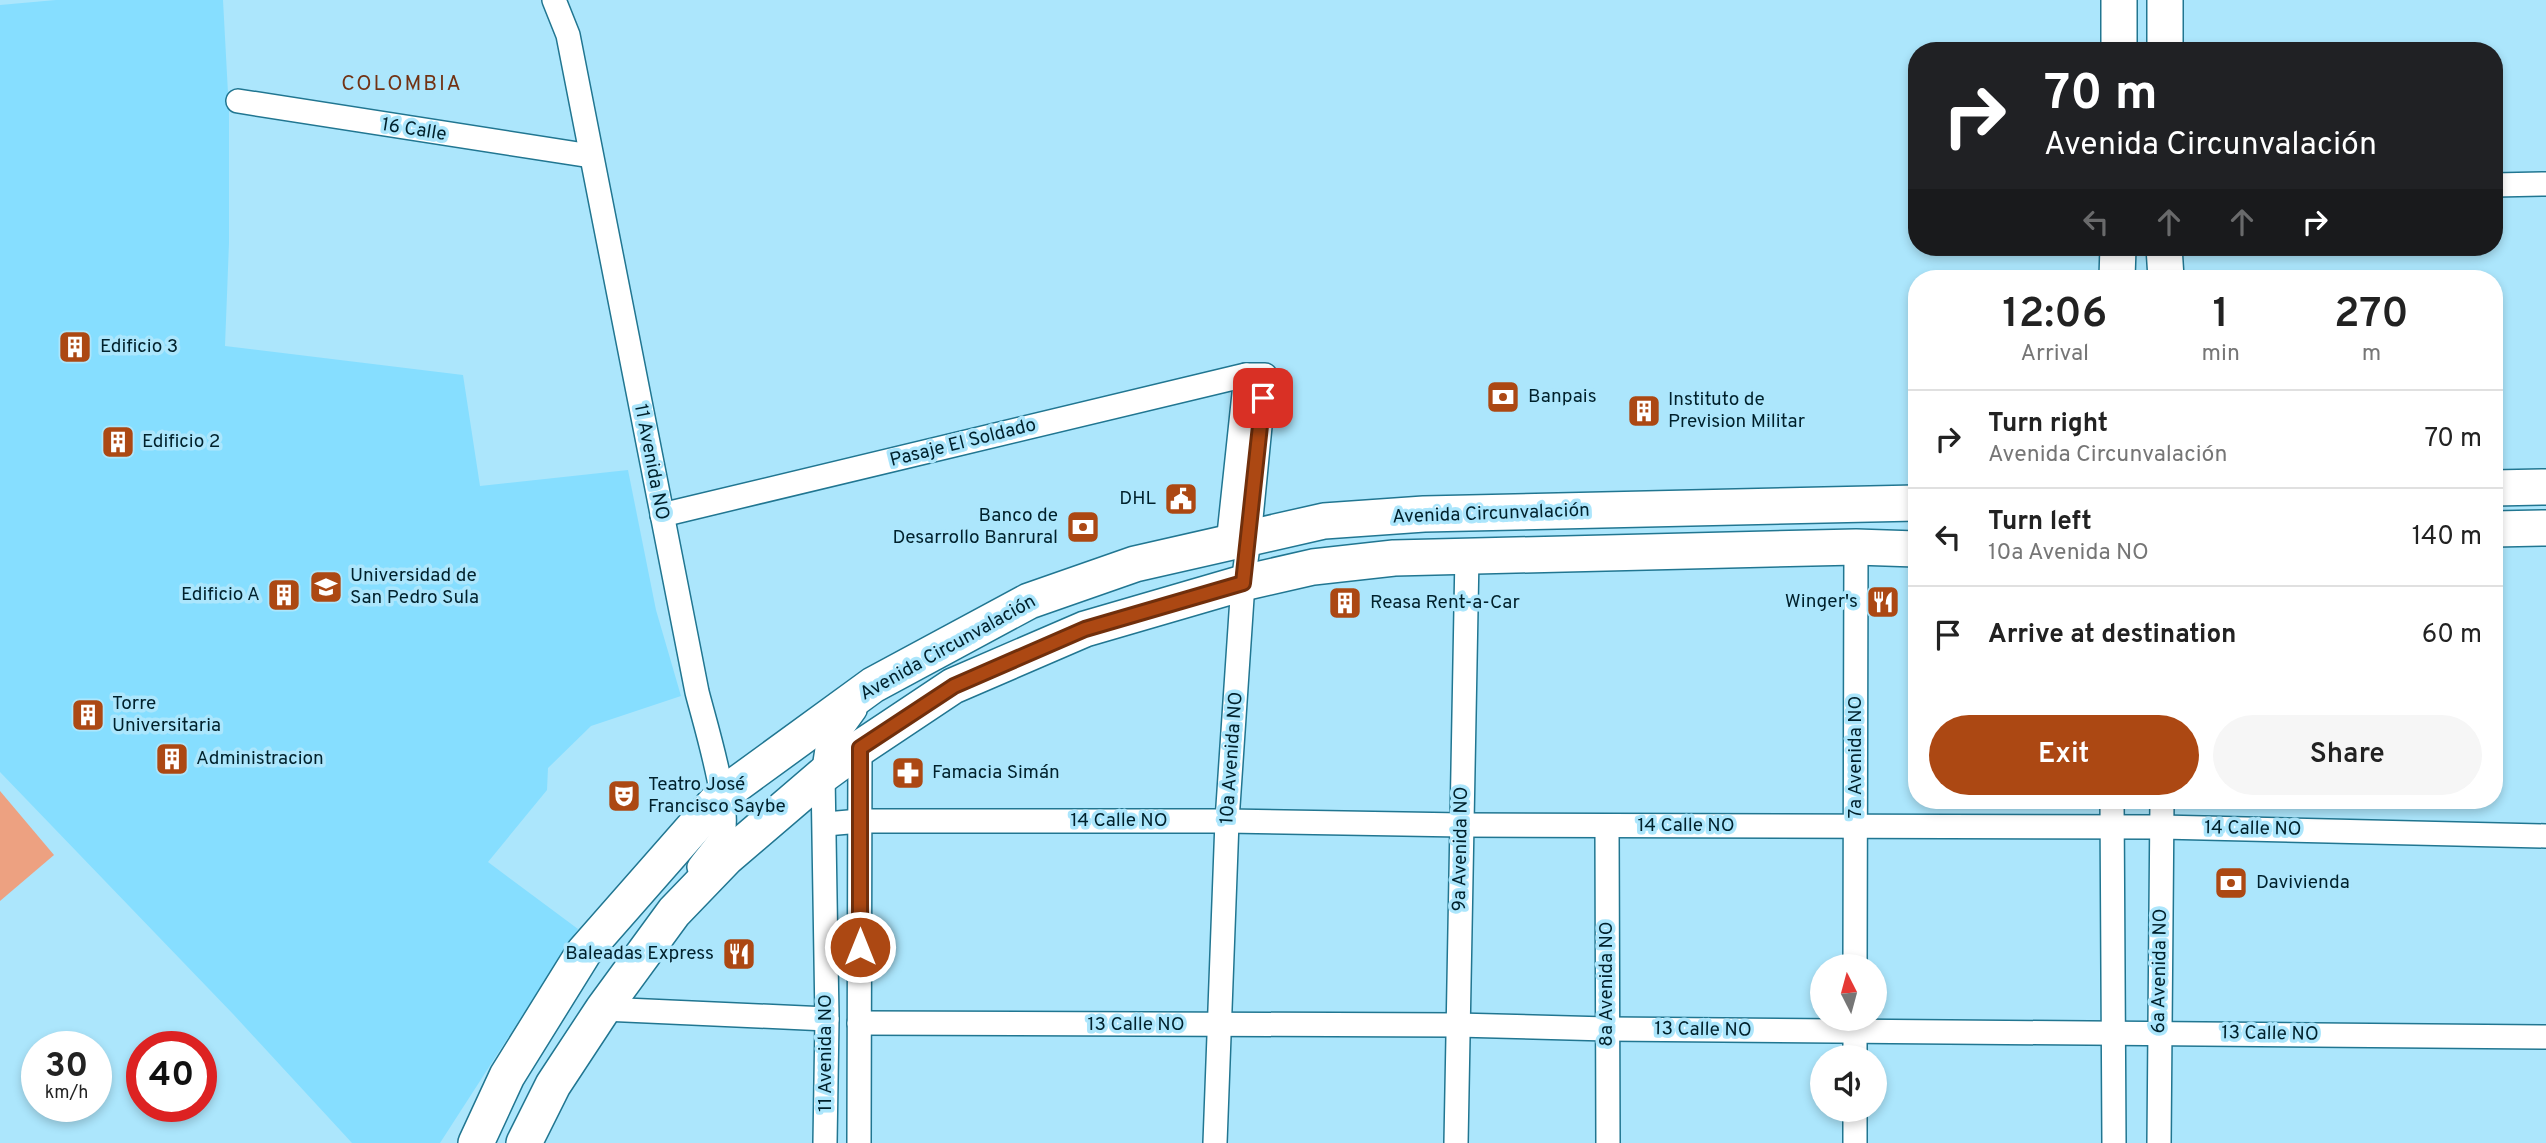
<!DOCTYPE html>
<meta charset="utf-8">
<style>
:root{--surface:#fff;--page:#f6f6f6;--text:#222;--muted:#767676;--line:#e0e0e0;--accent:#ac4813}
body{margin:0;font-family:Overpass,sans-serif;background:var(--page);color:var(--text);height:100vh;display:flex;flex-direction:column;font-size:26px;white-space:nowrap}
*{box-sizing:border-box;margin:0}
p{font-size:23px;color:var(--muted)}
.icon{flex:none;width:38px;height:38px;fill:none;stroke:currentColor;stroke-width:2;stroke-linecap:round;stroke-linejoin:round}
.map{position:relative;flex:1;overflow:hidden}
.side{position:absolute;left:1908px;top:270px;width:595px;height:539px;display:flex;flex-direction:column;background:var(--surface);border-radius:28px;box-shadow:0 4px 10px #0003}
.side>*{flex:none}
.top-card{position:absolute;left:1908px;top:42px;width:595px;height:214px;border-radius:28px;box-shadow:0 4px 10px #0003;background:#202124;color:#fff;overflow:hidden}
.needle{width:46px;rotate:354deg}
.tools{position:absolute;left:1810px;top:954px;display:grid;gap:14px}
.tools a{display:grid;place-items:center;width:77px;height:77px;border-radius:50%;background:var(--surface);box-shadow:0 4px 10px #0003;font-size:35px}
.speed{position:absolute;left:21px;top:1031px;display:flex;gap:14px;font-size:35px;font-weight:700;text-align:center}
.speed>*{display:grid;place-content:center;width:91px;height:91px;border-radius:50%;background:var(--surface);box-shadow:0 4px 10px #0003;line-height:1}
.speed small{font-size:18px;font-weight:400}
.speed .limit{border:10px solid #d22;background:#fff;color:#111}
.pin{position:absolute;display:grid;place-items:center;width:60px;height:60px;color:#fff;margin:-30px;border-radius:14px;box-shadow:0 4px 10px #0006}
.me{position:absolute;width:77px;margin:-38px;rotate:0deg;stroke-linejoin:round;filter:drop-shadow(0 0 5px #0008)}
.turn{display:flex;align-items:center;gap:24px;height:147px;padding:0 21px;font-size:32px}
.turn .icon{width:91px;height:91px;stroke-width:2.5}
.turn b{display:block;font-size:49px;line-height:60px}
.lanes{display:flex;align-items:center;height:66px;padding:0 21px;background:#0003;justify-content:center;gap:35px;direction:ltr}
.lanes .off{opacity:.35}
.eta{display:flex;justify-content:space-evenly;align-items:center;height:119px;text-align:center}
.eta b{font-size:42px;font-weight:600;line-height:49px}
.button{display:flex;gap:14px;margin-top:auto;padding:14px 21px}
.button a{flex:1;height:80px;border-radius:42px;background:var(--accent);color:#fff;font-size:28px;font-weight:600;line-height:80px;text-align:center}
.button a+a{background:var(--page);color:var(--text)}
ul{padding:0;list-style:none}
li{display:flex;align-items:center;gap:21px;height:98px;padding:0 21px;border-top:2px solid var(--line)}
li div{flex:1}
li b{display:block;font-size:26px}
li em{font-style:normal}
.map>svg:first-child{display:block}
.built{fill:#86deff}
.green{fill:#eda181}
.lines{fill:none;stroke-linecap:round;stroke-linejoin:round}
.minor-casing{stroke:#217691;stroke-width:26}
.highway-casing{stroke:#217691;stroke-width:38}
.minor{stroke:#fff;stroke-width:23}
.highway{stroke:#fff;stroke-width:35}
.route-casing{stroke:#702f0c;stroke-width:18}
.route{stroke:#ac4813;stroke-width:12}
.labels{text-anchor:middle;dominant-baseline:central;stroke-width:7;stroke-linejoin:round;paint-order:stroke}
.street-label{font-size:19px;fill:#00212c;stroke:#ace6fc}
.poi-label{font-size:19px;fill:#00212c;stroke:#ace6fc;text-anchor:start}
.neighbourhood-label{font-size:21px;letter-spacing:2px;fill:#723213;stroke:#ace6fc}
</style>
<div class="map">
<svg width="2546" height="1143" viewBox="0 0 2546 1143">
<rect width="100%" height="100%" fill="#ace6fc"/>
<path class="built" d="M56,0H223L229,112V243L225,346L463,375L480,486L628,470L656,610L681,696L591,726L548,768L547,790L488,862L578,929L440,1143H352L233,1014L0,772V5Z"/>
<path class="green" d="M0,791L54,855L0,901Z"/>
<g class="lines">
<defs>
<g id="minor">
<path d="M554,0L568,35L697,692C704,720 733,813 722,836C716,847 706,857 699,867"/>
<path d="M238,101L591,156"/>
<path d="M2494,185L2546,184"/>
<path d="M662,515L1246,375H1265L1249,539L1243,583L1227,821L1215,1143"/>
<path d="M1228,544L1246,375"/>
<path d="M2112,800L2114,1143"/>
<path d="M826,824L860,821H1227L1462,825L2162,827L2546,836"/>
<path d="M1607,826L1608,1143"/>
<path d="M1855,966L1856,547"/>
<path d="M603,1009L827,1019"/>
<path d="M859,1023L1457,1025L1607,1029L2546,1037"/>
<path d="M1855,1057V1018"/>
<path d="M825,1143L827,1019L823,775L827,749L855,710"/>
<path d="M859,1143L860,748"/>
<path d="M1456,1143L1467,555"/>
<path d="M1855,1143V1110"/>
<path d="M2159,1143L2162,800"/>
</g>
<g id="highway">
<path d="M2119,0V51"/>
<path d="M2165,51V0"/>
<path d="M2164,247L2166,278"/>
<path d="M2117,278L2118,247"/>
<path d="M2494,488L2546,487"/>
<path d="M2494,529L2546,528"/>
<path d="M476,1143L507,1076L584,952L722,795L873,685L1029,601L1135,564L1324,521L1424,514L1916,503"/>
<path d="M524,1143L553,1085L603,1009L674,912L726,858L823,775L860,748L953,686L1085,629L1243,583L1313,567L1394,558L1856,547L1916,549"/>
</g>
</defs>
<use href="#minor" class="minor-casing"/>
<use href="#highway" class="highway-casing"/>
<use href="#minor" class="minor"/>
<use href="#highway" class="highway"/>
</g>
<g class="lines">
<defs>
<path id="route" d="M860,947V748L954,686L1085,629L1243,583L1263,398"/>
</defs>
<use href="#route" class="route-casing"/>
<use href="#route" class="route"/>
</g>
<defs>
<symbol id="building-square" viewBox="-11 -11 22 22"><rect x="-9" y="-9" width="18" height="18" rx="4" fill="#ac4813" stroke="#ace6fc"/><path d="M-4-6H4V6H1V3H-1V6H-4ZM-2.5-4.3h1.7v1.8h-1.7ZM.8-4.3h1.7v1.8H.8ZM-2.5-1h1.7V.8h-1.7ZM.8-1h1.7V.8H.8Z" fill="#fff"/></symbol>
<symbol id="bank-square" viewBox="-11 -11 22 22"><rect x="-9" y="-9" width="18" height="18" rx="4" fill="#ac4813" stroke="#ace6fc"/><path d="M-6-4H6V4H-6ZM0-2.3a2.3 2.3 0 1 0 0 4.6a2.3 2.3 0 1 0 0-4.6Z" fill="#fff"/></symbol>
<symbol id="civic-square" viewBox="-11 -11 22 22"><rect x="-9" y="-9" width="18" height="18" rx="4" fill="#ac4813" stroke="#ace6fc"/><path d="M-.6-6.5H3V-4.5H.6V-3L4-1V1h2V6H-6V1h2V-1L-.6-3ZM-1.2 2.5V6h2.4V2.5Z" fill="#fff"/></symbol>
<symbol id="university-square" viewBox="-11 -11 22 22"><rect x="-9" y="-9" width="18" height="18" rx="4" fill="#ac4813" stroke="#ace6fc"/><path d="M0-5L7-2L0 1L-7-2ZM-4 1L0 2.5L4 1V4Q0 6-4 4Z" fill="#fff"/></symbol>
<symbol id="restaurant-square" viewBox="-11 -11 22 22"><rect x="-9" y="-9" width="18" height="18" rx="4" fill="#ac4813" stroke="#ace6fc"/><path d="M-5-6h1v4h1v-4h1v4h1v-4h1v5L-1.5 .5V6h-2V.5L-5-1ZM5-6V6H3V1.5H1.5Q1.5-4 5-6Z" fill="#fff"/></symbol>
<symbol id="pharmacy-square" viewBox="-11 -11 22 22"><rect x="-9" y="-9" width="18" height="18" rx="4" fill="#ac4813" stroke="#ace6fc"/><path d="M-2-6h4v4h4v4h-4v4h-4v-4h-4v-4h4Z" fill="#fff"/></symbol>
<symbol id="theatre-square" viewBox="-11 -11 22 22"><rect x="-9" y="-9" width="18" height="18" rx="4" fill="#ac4813" stroke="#ace6fc"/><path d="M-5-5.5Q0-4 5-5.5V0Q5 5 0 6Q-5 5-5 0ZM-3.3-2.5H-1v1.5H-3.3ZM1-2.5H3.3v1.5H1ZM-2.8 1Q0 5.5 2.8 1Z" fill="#fff"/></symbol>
</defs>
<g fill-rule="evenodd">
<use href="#building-square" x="56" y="328" width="38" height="38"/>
<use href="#bank-square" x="1484" y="378" width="38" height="38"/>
<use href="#building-square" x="1625" y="392" width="38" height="38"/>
<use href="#building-square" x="99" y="423" width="38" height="38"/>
<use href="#civic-square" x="1162" y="480" width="38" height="38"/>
<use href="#bank-square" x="1064" y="508" width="38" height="38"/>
<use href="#university-square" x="307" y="568" width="38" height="38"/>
<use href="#building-square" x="265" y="576" width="38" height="38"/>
<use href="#restaurant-square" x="1864" y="583" width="38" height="38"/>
<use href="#building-square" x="1326" y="584" width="38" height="38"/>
<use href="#building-square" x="69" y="696" width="38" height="38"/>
<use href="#building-square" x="153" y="740" width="38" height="38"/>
<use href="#pharmacy-square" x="889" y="754" width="38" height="38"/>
<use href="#theatre-square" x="605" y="777" width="38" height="38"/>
<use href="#bank-square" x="2212" y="864" width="38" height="38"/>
<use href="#restaurant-square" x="720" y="935" width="38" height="38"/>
</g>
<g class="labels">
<g class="street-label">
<text transform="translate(414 130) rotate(9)">16 Calle</text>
<text transform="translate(963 443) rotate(-14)">Pasaje El Soldado</text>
<text transform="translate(651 462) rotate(79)">11 Avenida NO</text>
<text transform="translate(1491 514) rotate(-2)">Avenida Circunvalación</text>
<text transform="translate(948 648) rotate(-29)">Avenida Circunvalación</text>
<text transform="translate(1856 757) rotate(-90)">7a Avenida NO</text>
<text transform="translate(1232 758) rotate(-86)">10a Avenida NO</text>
<text x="1119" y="821">14 Calle NO</text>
<text x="1686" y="826">14 Calle NO</text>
<text transform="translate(2253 829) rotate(1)">14 Calle NO</text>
<text transform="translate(1461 849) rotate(-89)">9a Avenida NO</text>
<text transform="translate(2160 971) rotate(-89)">6a Avenida NO</text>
<text transform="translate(1607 984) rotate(-90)">8a Avenida NO</text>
<text x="1136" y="1025">13 Calle NO</text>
<text transform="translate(1703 1030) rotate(1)">13 Calle NO</text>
<text transform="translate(2270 1034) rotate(1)">13 Calle NO</text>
<text transform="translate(826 1053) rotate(-90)">11 Avenida NO</text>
</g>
<g class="poi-label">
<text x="100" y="347">Edificio 3</text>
<text x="1528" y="397">Banpais</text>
<text x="1668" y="400">Instituto de<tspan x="1668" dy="22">Prevision Militar</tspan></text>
<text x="142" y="442">Edificio 2</text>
<text x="1156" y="499" text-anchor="end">DHL</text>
<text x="1058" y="516" text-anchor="end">Banco de<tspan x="1058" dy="22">Desarrollo Banrural</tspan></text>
<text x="350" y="576">Universidad de<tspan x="350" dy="22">San Pedro Sula</tspan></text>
<text x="260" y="595" text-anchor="end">Edificio A</text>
<text x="1858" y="602" text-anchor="end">Winger's</text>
<text x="1370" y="603">Reasa Rent-a-Car</text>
<text x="112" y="704">Torre<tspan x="112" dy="22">Universitaria</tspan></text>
<text x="196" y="759">Administracion</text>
<text x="932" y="773">Famacia Simán</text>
<text x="648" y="785">Teatro José<tspan x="648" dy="22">Francisco Saybe</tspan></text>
<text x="2256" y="883">Davivienda</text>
<text x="714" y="954" text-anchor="end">Baleadas Express</text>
</g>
<g class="neighbourhood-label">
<text x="402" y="84">COLOMBIA</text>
</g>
</g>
</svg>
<div class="tools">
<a><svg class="needle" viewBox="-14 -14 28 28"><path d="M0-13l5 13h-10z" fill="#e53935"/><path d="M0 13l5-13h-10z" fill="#767676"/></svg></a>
<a><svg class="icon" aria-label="sound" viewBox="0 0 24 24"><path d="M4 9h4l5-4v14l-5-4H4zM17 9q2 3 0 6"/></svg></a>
</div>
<div class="speed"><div>30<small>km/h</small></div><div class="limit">40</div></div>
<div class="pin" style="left:1263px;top:398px;background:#d93025"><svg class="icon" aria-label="arrive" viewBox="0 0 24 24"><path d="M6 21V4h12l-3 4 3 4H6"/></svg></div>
<svg class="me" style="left:860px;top:947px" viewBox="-20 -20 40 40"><circle r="17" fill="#ac4813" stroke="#fff" stroke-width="3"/><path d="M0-11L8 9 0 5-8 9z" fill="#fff"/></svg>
<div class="top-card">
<div class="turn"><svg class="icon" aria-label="right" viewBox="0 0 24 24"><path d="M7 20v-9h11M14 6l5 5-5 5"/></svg><div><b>70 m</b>Avenida Circunvalación</div></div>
<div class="lanes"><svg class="icon off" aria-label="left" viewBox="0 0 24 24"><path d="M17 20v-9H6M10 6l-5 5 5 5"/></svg><svg class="icon off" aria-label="ahead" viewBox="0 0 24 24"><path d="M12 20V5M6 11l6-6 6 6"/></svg><svg class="icon off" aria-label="ahead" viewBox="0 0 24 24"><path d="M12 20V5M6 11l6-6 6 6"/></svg><svg class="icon" aria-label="right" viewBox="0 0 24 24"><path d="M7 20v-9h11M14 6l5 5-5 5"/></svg></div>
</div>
<section class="side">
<div class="eta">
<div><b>12:06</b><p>Arrival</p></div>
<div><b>1</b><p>min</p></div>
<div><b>270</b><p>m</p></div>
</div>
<ul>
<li><svg class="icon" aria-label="right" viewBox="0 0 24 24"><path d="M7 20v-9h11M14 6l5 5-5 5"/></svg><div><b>Turn right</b><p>Avenida Circunvalación</p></div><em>70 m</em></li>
<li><svg class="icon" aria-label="left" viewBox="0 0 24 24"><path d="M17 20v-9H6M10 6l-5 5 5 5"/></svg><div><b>Turn left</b><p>10a Avenida NO</p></div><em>140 m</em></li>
<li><svg class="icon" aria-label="arrive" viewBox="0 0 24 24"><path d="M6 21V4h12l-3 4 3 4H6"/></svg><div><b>Arrive at destination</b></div><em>60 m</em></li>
</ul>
<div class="button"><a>Exit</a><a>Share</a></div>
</section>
</div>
